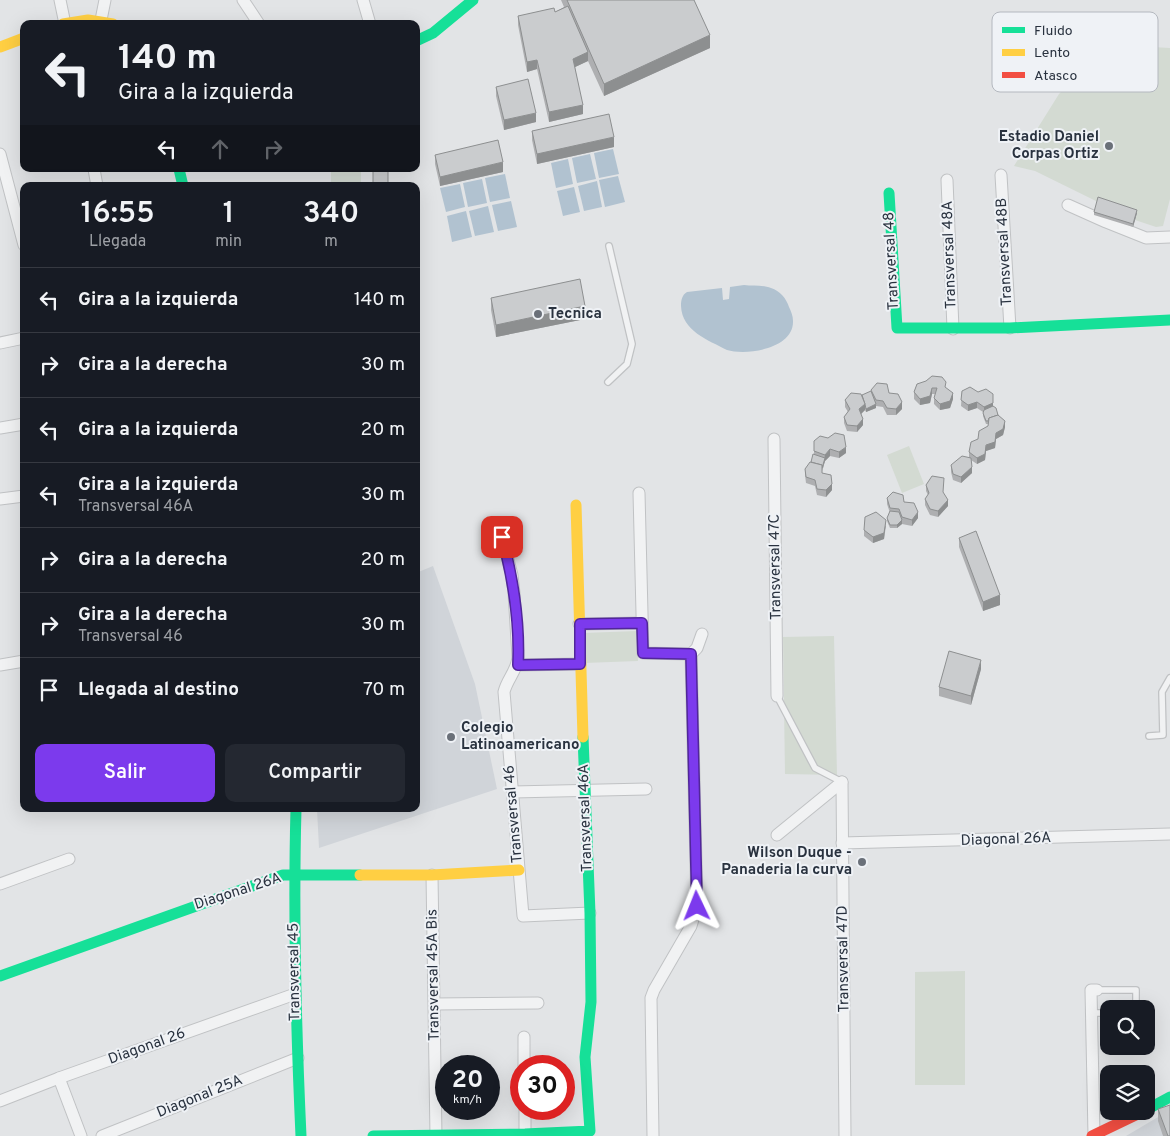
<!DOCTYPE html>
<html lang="es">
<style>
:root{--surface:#171b24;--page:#242831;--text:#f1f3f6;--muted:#9ea1a6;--line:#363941;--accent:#7c3aed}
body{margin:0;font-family:Overpass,sans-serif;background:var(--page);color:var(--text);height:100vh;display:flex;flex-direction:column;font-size:19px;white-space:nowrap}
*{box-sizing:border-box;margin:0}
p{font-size:16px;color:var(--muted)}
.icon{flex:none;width:28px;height:28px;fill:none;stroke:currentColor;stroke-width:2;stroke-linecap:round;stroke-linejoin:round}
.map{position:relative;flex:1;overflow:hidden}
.drawer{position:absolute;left:20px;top:182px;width:400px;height:630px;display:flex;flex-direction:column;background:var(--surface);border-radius:10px;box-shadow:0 5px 20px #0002}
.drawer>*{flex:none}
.banner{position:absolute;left:20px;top:20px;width:400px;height:152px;border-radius:10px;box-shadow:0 5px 20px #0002;background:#171b24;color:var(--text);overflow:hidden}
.buttons{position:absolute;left:1100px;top:1000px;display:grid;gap:10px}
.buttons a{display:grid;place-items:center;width:55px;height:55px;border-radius:10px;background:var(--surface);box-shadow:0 5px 20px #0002;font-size:25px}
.speed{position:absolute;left:435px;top:1055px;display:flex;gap:10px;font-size:25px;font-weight:700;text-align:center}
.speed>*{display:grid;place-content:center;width:65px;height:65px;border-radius:50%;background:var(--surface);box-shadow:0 5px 20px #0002;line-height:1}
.speed small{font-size:12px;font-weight:400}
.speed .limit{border:8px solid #d22;background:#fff;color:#111}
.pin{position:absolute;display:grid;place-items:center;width:42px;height:42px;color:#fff;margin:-21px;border-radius:10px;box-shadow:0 2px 8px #0006}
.me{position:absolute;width:55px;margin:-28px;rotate:358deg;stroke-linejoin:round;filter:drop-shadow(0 0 4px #0008)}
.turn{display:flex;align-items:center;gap:18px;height:105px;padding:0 15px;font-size:22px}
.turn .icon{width:65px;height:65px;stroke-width:2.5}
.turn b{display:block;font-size:35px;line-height:42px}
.lanes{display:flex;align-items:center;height:48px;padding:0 15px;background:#0003;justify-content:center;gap:25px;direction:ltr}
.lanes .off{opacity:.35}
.eta{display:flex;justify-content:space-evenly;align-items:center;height:85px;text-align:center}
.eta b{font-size:30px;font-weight:600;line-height:35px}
.cta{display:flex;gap:10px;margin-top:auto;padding:10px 15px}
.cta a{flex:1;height:58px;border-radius:10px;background:var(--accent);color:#fff;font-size:20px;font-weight:600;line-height:58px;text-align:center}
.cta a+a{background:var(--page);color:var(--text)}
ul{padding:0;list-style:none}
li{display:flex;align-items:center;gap:15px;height:65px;padding:0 15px;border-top:1px solid var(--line)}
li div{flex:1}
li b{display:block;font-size:19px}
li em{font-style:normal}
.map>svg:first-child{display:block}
.built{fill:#d0d4d9}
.green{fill:#d3dad2}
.water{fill:#b1c2d0}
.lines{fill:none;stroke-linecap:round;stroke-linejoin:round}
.lane-casing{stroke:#c0c2c4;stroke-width:8}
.street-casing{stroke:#c0c2c4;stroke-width:13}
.lane{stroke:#f1f2f3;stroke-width:5.5}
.street{stroke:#f1f2f3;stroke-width:11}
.fast{stroke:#16e098;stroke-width:11}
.slow{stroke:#ffcf43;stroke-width:11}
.jam{stroke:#f24e42;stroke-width:11}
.wall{fill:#aeafb1}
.shaded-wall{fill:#8d8f90}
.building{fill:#caccce;stroke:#8d8f90}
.route-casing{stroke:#51269a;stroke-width:12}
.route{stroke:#7c3aed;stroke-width:9}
.poi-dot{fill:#6a7079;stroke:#eff2f6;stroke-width:2}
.labels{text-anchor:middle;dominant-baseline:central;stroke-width:4;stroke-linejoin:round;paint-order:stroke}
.poi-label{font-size:15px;font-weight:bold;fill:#29323f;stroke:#eff2f6;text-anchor:end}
.street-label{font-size:15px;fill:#29323f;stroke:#eff2f6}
.key{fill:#eff2f6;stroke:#b4b8bf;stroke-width:1}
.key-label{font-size:14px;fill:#29323f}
</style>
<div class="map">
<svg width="1170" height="1136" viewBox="0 0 1170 1136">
<rect width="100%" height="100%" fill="#e2e4e6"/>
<g class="built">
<path d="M433,566L475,684L497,789L319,848L317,809H416V573Z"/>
<path d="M1170,1110V1136H1126Z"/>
</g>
<g class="green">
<path d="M1135,46L1170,48V199L1163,226L1156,227L1135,220L1137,213L1098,202L1035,171L1014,166L1059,94L1092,60L1109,49Z"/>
<rect x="331" y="169" width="30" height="17"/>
<path d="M909,446L924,484L902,493L887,455Z"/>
<path d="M637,631L638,661L584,663L583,633Z"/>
<path d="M834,636L837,775L785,774L783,637Z"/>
<path d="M965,971V1085H915V972Z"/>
</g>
<g class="water">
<path d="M613,149L619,174L599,178L594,153Z"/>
<path d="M590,154L596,179L577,183L572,158Z"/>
<path d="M568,159L573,184L556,188L551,163Z"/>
<path d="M505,174L510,198L490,202L485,178Z"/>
<path d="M618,176L625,202L605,207L599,180Z"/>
<path d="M482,179L487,203L468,207L463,183Z"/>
<path d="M597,181L602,207L584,211L578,186Z"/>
<path d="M460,184L465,207L446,212L440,188Z"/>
<path d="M574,187L580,212L563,216L557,191Z"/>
<path d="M511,201L517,227L498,231L492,205Z"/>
<path d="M488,206L494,232L475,236L469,211Z"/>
<path d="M466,211L472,237L452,242L447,216Z"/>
<path d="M744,285C753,286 763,285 771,288C780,291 786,298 789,307C791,311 793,316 793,321C794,349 746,356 727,350C708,340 682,331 681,306C681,300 682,295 687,292L722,288L723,300L729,299L730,287Z"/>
</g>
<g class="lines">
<defs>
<g id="lane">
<path d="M608,382L627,364L632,344L609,246"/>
<path d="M777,696L815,768L842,782"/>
<path d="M1149,736L1163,735L1162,692L1170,678"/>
<path d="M1097,990H1136V1009"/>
<path d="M1091,1013H1109"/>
</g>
<g id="street">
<path d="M60,0L65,24"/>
<path d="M243,0L259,24"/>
<path d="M363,0L370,24"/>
<path d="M101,20L105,0"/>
<path d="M0,154L24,245"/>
<path d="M94,169L97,186"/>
<path d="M1001,175L1010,328"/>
<path d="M947,180L953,329"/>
<path d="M1068,205L1106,222L1146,238L1170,237"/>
<path d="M0,343L24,338"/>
<path d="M0,428L24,424"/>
<path d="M774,439L777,696"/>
<path d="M639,493L643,653L691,654L697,648L702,634"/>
<path d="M0,499L24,496"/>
<path d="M502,537L512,575L514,593L518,657C517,671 507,679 504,692L523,916L590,913"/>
<path d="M579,624L642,623"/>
<path d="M0,665L24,661"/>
<path d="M518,665L580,664"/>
<path d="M842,782L845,1136"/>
<path d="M513,792L646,789"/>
<path d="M777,835L842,782"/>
<path d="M842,843L1170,834"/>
<path d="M432,875L436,1136"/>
<path d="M0,884L69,859"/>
<path d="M435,1004L538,1003"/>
<path d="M524,1037V1066"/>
<path d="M59,1078L81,1136"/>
<path d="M0,1101L59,1078L295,994"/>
<path d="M525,1109V1136"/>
<path d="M1094,1135L1091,990H1097"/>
<path d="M102,1136L298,1058"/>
<path d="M653,1136L651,998L654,990L691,926L697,906L691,654"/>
</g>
</defs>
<use href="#lane" class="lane-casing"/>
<use href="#street" class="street-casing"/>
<use href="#lane" class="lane"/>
<use href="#street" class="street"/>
<g class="fast">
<path d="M416,41L433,33L473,0"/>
<path d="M179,169L183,186"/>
<path d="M889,193L897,328H1010L1170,320"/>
<path d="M296,809C293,918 296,1027 301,1136"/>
<path d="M0,976L283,875H360"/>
<path d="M1146,1110L1170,1097"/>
<path d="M373,1136L525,1134L590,1131L585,1057L591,1002L590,913L583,737"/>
</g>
<g class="slow">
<path d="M63,24L88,20L113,24"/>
<path d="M0,47L24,38"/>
<path d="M576,505L583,737"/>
<path d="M360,875H432L519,870"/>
</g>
<path class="jam" d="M1092,1136L1144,1111"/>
</g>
<g class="wall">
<path d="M561,0H694L710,48L604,96L588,61L575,67L583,114L549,122L537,69L527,72L518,25V16L555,12L564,7Z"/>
<path d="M496,87L536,122L504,130L496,96Z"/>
<path d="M532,131L614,147L537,164L532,140Z"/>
<path d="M435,155L503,172L440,186L435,164Z"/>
<path d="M1094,212L1137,213L1133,227L1094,215Z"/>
<path d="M491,298L585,319L496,337L491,310Z"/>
<path d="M917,384L946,388L953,399L950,408L940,410L934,404V398L935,394H932L930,403L920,405L914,399V392Z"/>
<path d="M871,390L889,393L902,409L896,415H887L883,407L876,406V408L866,412L865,410L861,414L863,425L857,432L847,431L844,423V417L848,412L845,407V400L871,393Z"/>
<path d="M962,391L993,406L1005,427L1003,435L996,439L995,448L986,451L985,460L977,464L971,460L972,473L961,483L953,480L951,472V465L969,458V452L988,426V424H986L983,416V412L977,408L968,411L961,406Z"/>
<path d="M814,441L846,453L839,458L830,456L825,461L822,470V473L832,490L826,497L817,495L815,486L806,483L805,475V469L811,462L814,454Z"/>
<path d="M926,485L948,506L938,517L930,515L925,505V499L928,495L926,491Z"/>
<path d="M887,498L904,502L918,518L912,526L902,524L897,528H890L887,521V518L890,513L887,504Z"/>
<path d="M886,526L884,539L873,543L864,536V530Z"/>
<path d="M959,538L1000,605L983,611L959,547Z"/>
<path d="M981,669L971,705L939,696V687Z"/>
<path d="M1158,1109L1170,1136H1163L1158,1121Z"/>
</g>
<g class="shaded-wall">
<path d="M710,35V48L604,96V84Z"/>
<path d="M588,52V61L573,68V59Z"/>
<path d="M537,60V69L527,72V62Z"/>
<path d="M583,105V114L549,122V112Z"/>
<path d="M536,113V122L504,130V120Z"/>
<path d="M614,137V147L537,164V154Z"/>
<path d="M503,162V172L440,186V177Z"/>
<path d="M1137,210V213L1133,227V224Z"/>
<path d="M585,306V319L496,337V325Z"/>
<path d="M932,388V394L930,403L920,405V399Z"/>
<path d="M953,393V399L950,408L940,410V404Z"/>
<path d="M993,394V410L984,413V407Z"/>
<path d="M902,402V409L896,415V409Z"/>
<path d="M977,402V408L968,411V405Z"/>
<path d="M865,404V410L859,416V409Z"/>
<path d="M876,404V408L866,412V409Z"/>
<path d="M863,419V425L857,432V426Z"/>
<path d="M1005,421V427L1003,435L996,439L995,448L986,451L985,460L977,464V458Z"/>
<path d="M846,447V453L839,458V452Z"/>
<path d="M830,449V456L825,461L822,472L825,455Z"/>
<path d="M972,467V473L961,483V477Z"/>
<path d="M832,484V490L826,497V490Z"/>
<path d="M948,500V506L938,517V511Z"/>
<path d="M918,512V518L912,526V520Z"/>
<path d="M886,520L884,539L873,543V537Z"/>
<path d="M902,520V524L897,528V525Z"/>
<path d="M1000,595V605L983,611V602Z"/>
<path d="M981,660V669L971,705V696Z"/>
</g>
<g class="building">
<path d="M567,0H694L710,35L604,84Z"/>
<path d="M568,6L588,52L573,59L583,105L549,112L537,60L527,62L518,16L554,8L555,12Z"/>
<path d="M528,79L536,113L504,120L496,87Z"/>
<path d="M609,114L614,137L537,154L532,131Z"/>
<path d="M498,140L503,162L440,177L435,155Z"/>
<rect x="373" y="169" width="15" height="17"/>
<path d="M1098,197L1137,210L1133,224L1094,212Z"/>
<path d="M580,279L585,306L496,325L491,298Z"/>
<path d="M932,376L942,377L946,382L945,387L953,393L950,401L940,404L934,398L937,388H932L930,396L920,399L914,392L917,384L926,381Z"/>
<path d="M877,383L887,384L889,393L898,394L902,402L896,409L887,408L883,401L876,400L871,390Z"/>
<path d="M970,387L978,392L986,389L993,394V403L984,407L977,402L968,405L961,400L962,391Z"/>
<path d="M871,391L876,404L866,409L865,404L862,395Z"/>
<path d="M851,393L861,394L865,404L859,409L863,419L857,426L847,425L844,417L850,409L845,400Z"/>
<path d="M993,406L996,408L998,415L989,418L988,421H986L983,413L984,410Z"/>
<path d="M998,415L1005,421L1003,429L996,433L995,442L986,445L985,454L977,458L969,452L971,442L978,439L979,431L988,426L989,418Z"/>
<path d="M835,433L844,435L846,447L839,452L830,449L825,455L814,451V441L820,436L828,438Z"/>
<path d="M813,454L825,458L822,468V465L811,462Z"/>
<path d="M962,456L971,458L972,467L961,477L953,474L951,465Z"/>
<path d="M810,462L822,465V473L831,475L832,484L826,490L817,489L815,480L806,477L805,469Z"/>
<path d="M932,476L944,478L943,492L948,500L938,511L930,509L925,499L929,493L926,485Z"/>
<path d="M893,492L903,495L904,502L914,503L918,512L912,520L902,517L899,509L890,508L887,498Z"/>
<path d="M890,511L899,512L902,520L897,525H890L887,518Z"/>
<path d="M876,512L886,520L884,533L873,537L864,530L865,517Z"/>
<path d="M976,531L1000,595L983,602L959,538Z"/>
<path d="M949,651L981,660L971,696L939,687Z"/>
<path d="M1170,1105V1136H1168L1158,1109Z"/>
</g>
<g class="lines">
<defs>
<path id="route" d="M502,537C513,578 520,622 518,665L580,664V624L642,623L643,653L691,654L697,906"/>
</defs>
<use href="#route" class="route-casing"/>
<use href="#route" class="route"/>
</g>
<g class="poi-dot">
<circle cx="1109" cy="146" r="5"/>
<circle cx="538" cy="314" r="5"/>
<circle cx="451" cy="737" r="5"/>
<circle cx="862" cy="862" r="5"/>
</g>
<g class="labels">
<g class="poi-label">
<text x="1099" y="137">Estadio Daniel<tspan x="1099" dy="17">Corpas Ortiz</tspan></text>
<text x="548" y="314" text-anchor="start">Tecnica</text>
<text x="461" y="728" text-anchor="start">Colegio<tspan x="461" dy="17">Latinoamericano</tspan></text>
<text x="852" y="853">Wilson Duque -<tspan x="852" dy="17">Panaderia la curva</tspan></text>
</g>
<g class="street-label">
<text transform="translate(1005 252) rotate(-93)">Transversal 48B</text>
<text transform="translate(950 255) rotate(-92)">Transversal 48A</text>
<text transform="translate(892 261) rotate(-93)">Transversal 48</text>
<text transform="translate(776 567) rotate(-91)">Transversal 47C</text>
<text transform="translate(514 814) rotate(-95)">Transversal 46</text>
<text transform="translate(586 818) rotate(-92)">Transversal 46A</text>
<text transform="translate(1006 840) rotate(-2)">Diagonal 26A</text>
<text transform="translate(238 892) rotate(-18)">Diagonal 26A</text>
<text transform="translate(844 959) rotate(-91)">Transversal 47D</text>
<text transform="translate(295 972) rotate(-91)">Transversal 45</text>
<text transform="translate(434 975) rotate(-91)">Transversal 45A Bis</text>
<text transform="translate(147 1047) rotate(-20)">Diagonal 26</text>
<text transform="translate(200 1097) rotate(-22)">Diagonal 25A</text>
</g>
</g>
<rect x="992" y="12" width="166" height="80" rx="8" class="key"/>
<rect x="1002" y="27" width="23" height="6" fill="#16e098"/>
<rect x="1002" y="49" width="23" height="7" fill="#ffcf43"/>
<rect x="1002" y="72" width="23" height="6" fill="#f24e42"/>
<g class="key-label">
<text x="1034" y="35">Fluido</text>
<text x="1034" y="57">Lento</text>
<text x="1034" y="80">Atasco</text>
</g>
</svg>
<div class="buttons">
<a><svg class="icon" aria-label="search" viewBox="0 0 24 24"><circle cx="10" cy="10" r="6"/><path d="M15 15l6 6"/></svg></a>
<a><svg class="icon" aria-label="layers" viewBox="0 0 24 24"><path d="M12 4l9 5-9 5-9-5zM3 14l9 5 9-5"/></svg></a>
</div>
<div class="speed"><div>20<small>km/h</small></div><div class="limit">30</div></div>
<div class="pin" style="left:502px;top:537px;background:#d93025"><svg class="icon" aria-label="arrive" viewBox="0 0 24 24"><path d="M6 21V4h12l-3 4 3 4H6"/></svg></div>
<svg class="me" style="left:697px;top:906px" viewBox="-20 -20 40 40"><path d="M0-17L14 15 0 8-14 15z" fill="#7c3aed" stroke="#fff" stroke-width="4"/></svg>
<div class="banner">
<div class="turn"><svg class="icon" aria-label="left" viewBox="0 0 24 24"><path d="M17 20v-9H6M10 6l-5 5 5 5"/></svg><div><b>140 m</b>Gira a la izquierda</div></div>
<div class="lanes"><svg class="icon" aria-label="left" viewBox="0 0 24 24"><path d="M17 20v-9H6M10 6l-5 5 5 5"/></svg><svg class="icon off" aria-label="ahead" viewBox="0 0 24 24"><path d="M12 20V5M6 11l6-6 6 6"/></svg><svg class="icon off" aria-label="right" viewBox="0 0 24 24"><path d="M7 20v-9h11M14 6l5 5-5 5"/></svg></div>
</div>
<section class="drawer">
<div class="eta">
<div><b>16:55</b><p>Llegada</p></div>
<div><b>1</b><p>min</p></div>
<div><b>340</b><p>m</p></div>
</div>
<ul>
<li><svg class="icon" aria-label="left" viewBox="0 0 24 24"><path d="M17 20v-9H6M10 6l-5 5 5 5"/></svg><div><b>Gira a la izquierda</b></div><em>140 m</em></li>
<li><svg class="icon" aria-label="right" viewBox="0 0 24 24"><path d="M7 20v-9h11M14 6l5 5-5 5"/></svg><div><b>Gira a la derecha</b></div><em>30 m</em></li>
<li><svg class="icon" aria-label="left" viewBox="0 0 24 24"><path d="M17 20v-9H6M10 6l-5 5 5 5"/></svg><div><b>Gira a la izquierda</b></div><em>20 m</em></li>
<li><svg class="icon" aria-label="left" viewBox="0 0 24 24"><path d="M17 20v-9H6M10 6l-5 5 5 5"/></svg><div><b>Gira a la izquierda</b><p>Transversal 46A</p></div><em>30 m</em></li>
<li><svg class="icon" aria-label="right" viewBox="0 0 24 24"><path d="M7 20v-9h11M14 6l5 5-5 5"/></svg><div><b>Gira a la derecha</b></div><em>20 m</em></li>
<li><svg class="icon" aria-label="right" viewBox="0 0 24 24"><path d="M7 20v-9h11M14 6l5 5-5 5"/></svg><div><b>Gira a la derecha</b><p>Transversal 46</p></div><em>30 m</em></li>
<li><svg class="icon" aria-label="arrive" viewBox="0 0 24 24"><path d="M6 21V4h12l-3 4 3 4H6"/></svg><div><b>Llegada al destino</b></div><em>70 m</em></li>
</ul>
<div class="cta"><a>Salir</a><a>Compartir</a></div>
</section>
</div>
